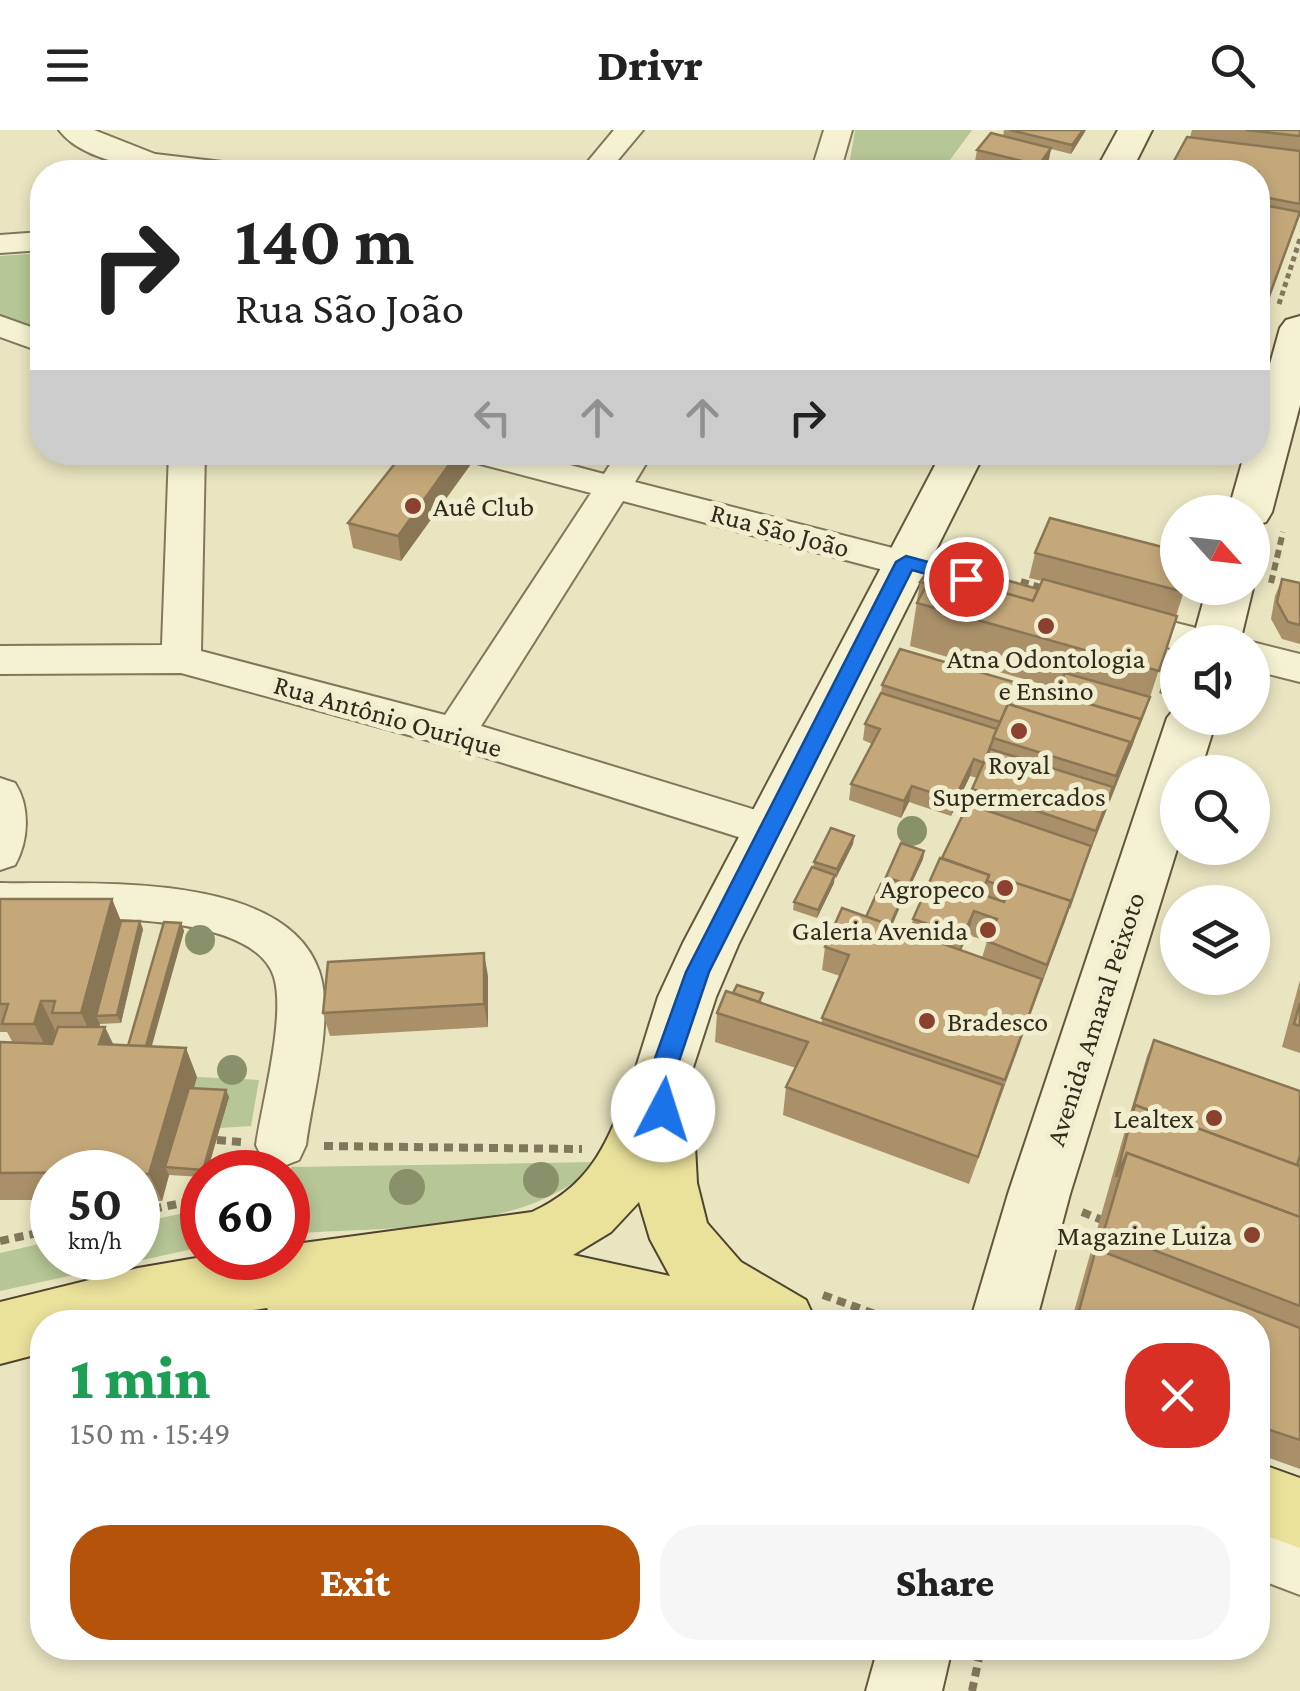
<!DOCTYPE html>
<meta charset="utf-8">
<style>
:root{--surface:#fff;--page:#f6f6f6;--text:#222;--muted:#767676;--accent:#b45309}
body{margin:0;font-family:"Crimson Pro",serif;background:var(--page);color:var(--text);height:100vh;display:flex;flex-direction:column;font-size:38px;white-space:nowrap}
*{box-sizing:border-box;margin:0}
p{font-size:32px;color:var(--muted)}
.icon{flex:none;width:55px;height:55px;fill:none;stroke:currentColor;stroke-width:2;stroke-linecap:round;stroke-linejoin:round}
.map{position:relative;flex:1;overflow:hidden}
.side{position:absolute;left:30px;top:1180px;width:1240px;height:350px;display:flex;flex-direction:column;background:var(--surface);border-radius:40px;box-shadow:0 5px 15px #0003}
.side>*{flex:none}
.hud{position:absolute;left:30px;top:30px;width:1240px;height:305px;border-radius:40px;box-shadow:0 5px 15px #0003;background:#fff;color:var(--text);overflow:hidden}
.needle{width:65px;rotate:117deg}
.buttons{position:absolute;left:1160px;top:365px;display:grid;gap:20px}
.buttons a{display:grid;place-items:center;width:110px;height:110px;border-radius:50%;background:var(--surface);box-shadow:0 5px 15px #0003;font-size:50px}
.speed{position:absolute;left:30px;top:1020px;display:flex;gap:20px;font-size:50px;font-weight:700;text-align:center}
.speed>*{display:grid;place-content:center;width:130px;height:130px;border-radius:50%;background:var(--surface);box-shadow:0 5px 15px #0003;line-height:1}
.speed small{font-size:25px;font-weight:400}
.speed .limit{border:15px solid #d22;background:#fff;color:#111}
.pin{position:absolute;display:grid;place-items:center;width:85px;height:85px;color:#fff;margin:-42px;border:5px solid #fff;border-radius:50%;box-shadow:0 2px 10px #0007}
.me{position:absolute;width:110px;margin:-55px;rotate:5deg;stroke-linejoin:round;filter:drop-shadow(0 0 8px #0008)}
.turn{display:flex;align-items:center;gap:35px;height:210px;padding:0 40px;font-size:45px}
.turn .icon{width:130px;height:130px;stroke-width:2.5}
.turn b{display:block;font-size:70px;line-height:85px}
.lanes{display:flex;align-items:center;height:95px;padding:0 40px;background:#0003;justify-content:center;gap:50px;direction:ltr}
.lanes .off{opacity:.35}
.round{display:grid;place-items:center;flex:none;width:105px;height:105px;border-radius:40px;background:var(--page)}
.headline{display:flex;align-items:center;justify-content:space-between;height:170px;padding:0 40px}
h1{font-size:60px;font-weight:800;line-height:75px;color:#1e9e55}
.primary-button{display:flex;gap:20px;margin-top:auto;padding:20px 40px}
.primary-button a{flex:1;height:115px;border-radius:40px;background:var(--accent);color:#fff;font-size:40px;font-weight:800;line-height:115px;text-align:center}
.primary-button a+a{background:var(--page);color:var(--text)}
header{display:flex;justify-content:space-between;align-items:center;height:130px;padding:0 40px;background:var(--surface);font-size:45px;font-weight:800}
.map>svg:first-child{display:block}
.green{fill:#b7c696}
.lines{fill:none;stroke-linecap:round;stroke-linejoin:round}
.minor-casing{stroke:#81775a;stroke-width:4}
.secondary-casing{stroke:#63573d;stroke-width:4}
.primary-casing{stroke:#4f442e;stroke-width:4}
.path-far2{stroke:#81775a;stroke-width:5;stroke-dasharray:5 4;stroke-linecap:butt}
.path-far1{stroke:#81775a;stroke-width:6;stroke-dasharray:8 5;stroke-linecap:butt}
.path{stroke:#81775a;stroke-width:8;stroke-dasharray:9 6;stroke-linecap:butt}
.minor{fill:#f5f2d3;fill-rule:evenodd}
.secondary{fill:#f5f2d3;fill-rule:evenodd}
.primary{fill:#eae19b;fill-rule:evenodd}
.tree{fill:#89916b}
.wall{fill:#a99069;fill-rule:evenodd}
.shaded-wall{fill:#897655}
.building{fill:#c4a87a;stroke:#897655;stroke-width:2.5}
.route{fill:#1a73e8;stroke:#114b97;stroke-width:2.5}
.poi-dot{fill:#8b412f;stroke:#f1eecf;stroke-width:4}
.labels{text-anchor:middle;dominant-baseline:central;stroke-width:10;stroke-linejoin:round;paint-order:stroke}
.poi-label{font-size:28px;fill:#322b1d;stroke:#f1eecf;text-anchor:end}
.street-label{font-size:28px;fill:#322b1d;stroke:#f1eecf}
</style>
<header><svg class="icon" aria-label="menu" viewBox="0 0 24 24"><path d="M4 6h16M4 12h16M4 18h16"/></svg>Drivr<svg class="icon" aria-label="search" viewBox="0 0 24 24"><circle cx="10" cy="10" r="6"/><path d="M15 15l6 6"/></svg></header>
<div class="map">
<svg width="1300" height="1561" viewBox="0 0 1300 1561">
<rect width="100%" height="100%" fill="#e9e5c1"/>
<g class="green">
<path d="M855,0H972L950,30L999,42H848Z"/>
<path d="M42,123V203L0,188V126Z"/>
<path d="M197,947L259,950L251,996L220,998L192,965Z"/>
<path d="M598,1032C527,1106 384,1096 288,1104L291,1037Z"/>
<path d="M202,1079V1117L0,1161V1123L52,1111V1128H138V1093Z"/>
</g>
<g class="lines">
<defs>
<g id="minor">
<path d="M59,0H94L155,24L231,33L241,36L246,42C197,45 91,43 59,0Z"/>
<path d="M614,0H643L608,42H579Z"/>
<path d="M824,0H852L840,42H811Z"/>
<path d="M42,102V120L0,123V105Z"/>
<path d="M0,186L42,201V222L0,207Z"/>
<path d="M169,322H205L201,521L445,585L591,363L465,330L460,322H521L604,344L618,322H653L635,352L1002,446L1008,455L1002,464L989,468L623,371L481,596L782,688L789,700L782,712L767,716L449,616L181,543L0,544V516L162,515Z"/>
<path d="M1113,477L1212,502L1218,512H1178V520L1099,499L1094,490L1099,481Z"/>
<path d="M1251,512H1252L1300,524V552L1252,540Z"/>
<path d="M0,648L15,653C30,676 29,710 15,735L0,740Z"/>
<path d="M0,753C86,755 284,739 319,841C335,887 312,967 306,1015L299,1030L281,1037L263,1030L256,1015C262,973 286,886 274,847C252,776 60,789 0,789Z"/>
<path d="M1258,1391L1300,1407V1465L1258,1449Z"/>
</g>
<g id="secondary">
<path d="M1118,0H1152L1131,42H1095Z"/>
<path d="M1300,186V275L1272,382L1266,392L1252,396V382H1228L1245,322H1258V277L1280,198L1286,190Z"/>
<path d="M942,322H985L739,813L716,867L684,965L663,972L642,965L633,947L658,867L683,813Z"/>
<path d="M1252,457L1253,458L1240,512H1192L1207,458Z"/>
<path d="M1178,574V588H1217L1200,642H1178V716L1070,1064L1036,1192H970L1008,1064L1167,588Z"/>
<path d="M878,1518H952L942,1561H866Z"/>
</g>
<g id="primary">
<path d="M663,922L684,929L693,947L687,967L693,980L697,1053L707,1093L741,1132L806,1170L816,1192H606L537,1180L531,1192H274L267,1178L172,1192H42V1223L0,1234V1172L138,1138L202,1127L288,1128V1115L532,1082C606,1048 610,994 642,929ZM639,1072L650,1109L670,1146L573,1125L611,1102Z"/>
<path d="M1258,1333L1300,1348V1418L1258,1403Z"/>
</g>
</defs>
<use href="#minor" class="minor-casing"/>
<use href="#secondary" class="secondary-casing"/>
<use href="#primary" class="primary-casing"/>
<path class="path-far2" d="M1279,174L1300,109"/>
<g class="path-far1">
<path d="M1021,451L1047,459"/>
<path d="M1271,453L1283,402"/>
<path d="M1162,564L1172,533"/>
</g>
<g class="path">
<path d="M217,1010L242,1012"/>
<path d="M324,1016L582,1019"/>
<path d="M138,1082L202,1069"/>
<path d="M1082,1082L1107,1092"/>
<path d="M0,1111L52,1100"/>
<path d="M823,1165L897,1192"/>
<path d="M972,1561L981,1518"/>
</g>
<use href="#minor" class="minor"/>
<use href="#secondary" class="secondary"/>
<use href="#primary" class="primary"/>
</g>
<g class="tree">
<circle cx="912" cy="701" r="15"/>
<circle cx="200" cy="810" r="15"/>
<circle cx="232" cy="940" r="15"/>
<circle cx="541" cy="1050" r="18"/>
<circle cx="407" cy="1057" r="18"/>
</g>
<g class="wall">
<path d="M1004,0H1086L1071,24L1051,19L1048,34L1042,42H999L974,37L977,20L1003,6Z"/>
<path d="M1192,0H1300V82L1258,199V42L1190,7Z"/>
<path d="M404,322H469L471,334L401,431L353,418L348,393Z"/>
<path d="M1035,423L1185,458L1145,583L1086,732L969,1054L783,985L786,957L796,938L715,912L717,883L762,871L761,873L821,893L840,846L822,840L825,817L866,787L884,755L886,747L924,721L923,729L907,763H905L903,770L892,796L910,802L913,789L968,674L972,659L977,648L970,646L951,686L909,672L901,688L849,670L851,654L872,614L863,610L865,594L881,563L882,555L1056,564L1058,559L910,516L920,452L1038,459L1042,451L1029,448ZM968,805L987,811L982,828L961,820Z"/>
<path d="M1282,449L1300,453V514L1282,509L1271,489L1275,466Z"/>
<path d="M854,706L853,714L836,748L834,747V753L817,788L793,780L794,772L813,738L814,732Z"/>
<path d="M0,769H112L121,791L143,799L121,893L100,894L99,897L113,915L128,916L181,793L184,801L151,917L197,947L194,958L229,967L207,1042H202V1047L169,1045L162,1071H138V1042H52V1070H0V912L13,913L7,902H0Z"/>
<path d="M488,846V897L330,906L323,883Z"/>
<path d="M1300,850V923L1282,917Z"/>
<path d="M1154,910L1300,961V1339L1258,1324V1192H1071L1126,997L1147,926Z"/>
</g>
<g class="shaded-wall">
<path d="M1083,0H1086L1071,24L1072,15Z"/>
<path d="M1051,18L1048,34L1042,42H1038L1039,35Z"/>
<path d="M458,322H469L471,334L401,431L398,406Z"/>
<path d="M1141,589L1133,614L1116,655L1124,630Z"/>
<path d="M1130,612L1116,655L1086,732L1096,701Z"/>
<path d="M974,629L970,646L951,686L954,670Z"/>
<path d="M912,656L909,672L901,688L904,671Z"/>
<path d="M854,706L853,714L836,748L837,739Z"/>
<path d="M1091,716L1064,794L1040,858L1047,835Z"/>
<path d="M924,721L923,729L907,763L909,755Z"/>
<path d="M835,745L834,753L817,788L818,780Z"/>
<path d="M905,762L903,770L887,806L889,797Z"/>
<path d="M112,769L124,799L96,886L100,894L95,912L81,883Z"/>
<path d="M974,781L968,805L957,829L963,806Z"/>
<path d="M140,791L143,799L121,893L117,885Z"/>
<path d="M181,793L184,801L144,944L140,936Z"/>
<path d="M484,823L488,846V897L484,874Z"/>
<path d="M41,871L55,900L49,923L34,894Z"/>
<path d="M105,897L119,926L99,914Z"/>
<path d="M186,918L197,947L171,1038L165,1037L169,1045L162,1071L149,1044Z"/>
<path d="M226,960L229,967L207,1042H204L203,1040Z"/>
</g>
<g class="building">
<path d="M1010,0H1083L1072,15Z"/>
<path d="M1246,0H1300V6Z"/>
<path d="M991,3L1051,18L1039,35L977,20Z"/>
<path d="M1187,7L1300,21V74L1258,66V42H1168Z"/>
<path d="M1258,74L1300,82L1263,183L1258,182Z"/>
<path d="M404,322H458L398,406L348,393Z"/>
<path d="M1050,388L1178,421V458H1185L1184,462L1035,423Z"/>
<path d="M945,433L1038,459L1033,471L933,443L927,454L920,452L932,435Z"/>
<path d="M933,443L1033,471L1043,449L1177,486L1159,541L917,473Z"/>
<path d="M1282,449L1300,453V495L1288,492L1277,472Z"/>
<path d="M900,519L1141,589L1124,630L1130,612L1008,574L1000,592L882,555Z"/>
<path d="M1065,543L1150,567L1138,597L1141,589L1056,564Z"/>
<path d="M881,563L997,599L984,633L974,629L954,670L912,656L904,671L851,654L880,599L865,594Z"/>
<path d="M1008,574L1130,612L1116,646L993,608Z"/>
<path d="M990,619L1113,657L1096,701L972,659Z"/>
<path d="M968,674L1091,716L1069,778L1071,771L1013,752L1010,759L987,751L989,745L942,728Z"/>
<path d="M831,698L854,706L837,739L814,732Z"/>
<path d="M901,713L924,721L909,755L886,747Z"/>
<path d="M940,728L989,745L981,764L1004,772L1013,752L1071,771L1047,835L987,811L997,789L974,781L963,806L913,789Z"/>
<path d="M812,737L835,745L818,780L794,772Z"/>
<path d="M881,754L905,762L890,795L866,787Z"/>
<path d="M0,769H112L81,883H52L55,871H41L34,894H2L8,874H0Z"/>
<path d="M842,778L1042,849L1005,950L822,888L849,825L825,817Z"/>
<path d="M121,791H140L117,885L96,886Z"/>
<path d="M164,792L181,793L146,916H128Z"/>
<path d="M484,823V874L323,883L328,832Z"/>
<path d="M737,855L763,863L759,872L733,863Z"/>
<path d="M726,861L1003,955L978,1027L786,957L808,912L717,883Z"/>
<path d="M1300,873V896L1294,894Z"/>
<path d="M58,897H105L99,914L186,918L149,1044H138V1042L0,1043V912L52,914Z"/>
<path d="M1154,910L1300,961V1025L1297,1035L1135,975L1132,982Z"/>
<path d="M189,958L226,960L203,1040L165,1037Z"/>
<path d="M1135,975L1299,1036L1300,1034V1087L1127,1023L1116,1047Z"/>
<path d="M1127,1023L1300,1087V1176L1104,1101Z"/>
<path d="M1096,1119L1300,1198V1310L1258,1296V1192H1076Z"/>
</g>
<path class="route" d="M906,426L973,444L976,449L966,455L912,440L709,842L679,931L672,988L663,991L654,988L650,980L654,931L686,842L896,432Z"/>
<g class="poi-dot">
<circle cx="413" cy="376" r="10"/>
<circle cx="1046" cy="496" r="10"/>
<circle cx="1019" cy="601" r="10"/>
<circle cx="1005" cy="758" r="10"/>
<circle cx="988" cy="800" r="10"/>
<circle cx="927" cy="891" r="10"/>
<circle cx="1214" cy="988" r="10"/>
<circle cx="1252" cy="1105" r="10"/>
</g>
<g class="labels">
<g class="poi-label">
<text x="433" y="376" text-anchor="start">Auê Club</text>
<text x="1046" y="528" text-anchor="middle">Atna Odontologia<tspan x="1046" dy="32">e Ensino</tspan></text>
<text x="1019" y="634" text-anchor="middle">Royal<tspan x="1019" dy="32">Supermercados</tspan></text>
<text x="985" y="758">Agropeco</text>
<text x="968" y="800">Galeria Avenida</text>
<text x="947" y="891" text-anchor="start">Bradesco</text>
<text x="1194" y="988">Lealtex</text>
<text x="1232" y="1105">Magazine Luiza</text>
</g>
<g class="street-label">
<text transform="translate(780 400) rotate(15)">Rua São João</text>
<text transform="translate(388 586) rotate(16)">Rua Antônio Ourique</text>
<text transform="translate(1095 889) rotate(-72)">Avenida Amaral Peixoto</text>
</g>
</g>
</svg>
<div class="buttons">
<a><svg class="needle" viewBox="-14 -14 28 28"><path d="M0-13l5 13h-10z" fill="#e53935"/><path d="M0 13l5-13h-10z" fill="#767676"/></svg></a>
<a><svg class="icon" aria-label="sound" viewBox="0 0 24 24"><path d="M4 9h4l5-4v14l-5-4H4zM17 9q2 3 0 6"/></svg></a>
<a><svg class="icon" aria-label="search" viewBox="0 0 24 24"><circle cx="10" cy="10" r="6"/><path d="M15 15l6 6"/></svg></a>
<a><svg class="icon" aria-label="layers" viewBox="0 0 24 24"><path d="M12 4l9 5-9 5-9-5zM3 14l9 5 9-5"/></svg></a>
</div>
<div class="speed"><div>50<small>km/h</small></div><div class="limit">60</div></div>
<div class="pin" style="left:966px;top:449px;background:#d93025"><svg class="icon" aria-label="arrive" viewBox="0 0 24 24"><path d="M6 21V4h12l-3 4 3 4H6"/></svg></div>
<svg class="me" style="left:663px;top:980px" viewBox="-20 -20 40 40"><circle r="19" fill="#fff"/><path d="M0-13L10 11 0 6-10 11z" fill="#1a73e8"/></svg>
<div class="hud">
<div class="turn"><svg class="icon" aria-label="right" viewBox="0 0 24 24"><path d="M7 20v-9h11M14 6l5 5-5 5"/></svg><div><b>140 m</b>Rua São João</div></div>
<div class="lanes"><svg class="icon off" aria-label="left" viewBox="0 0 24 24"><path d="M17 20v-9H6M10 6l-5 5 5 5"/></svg><svg class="icon off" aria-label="ahead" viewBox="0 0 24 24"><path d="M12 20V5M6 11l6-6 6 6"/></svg><svg class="icon off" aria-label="ahead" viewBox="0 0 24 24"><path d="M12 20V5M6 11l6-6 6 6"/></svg><svg class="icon" aria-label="right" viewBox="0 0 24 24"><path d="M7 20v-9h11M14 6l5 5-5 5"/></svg></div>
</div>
<section class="side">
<div class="headline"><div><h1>1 min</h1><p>150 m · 15:49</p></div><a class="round" style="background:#d93025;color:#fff"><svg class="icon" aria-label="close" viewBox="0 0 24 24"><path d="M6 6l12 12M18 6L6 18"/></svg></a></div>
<div class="primary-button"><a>Exit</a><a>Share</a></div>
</section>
</div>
